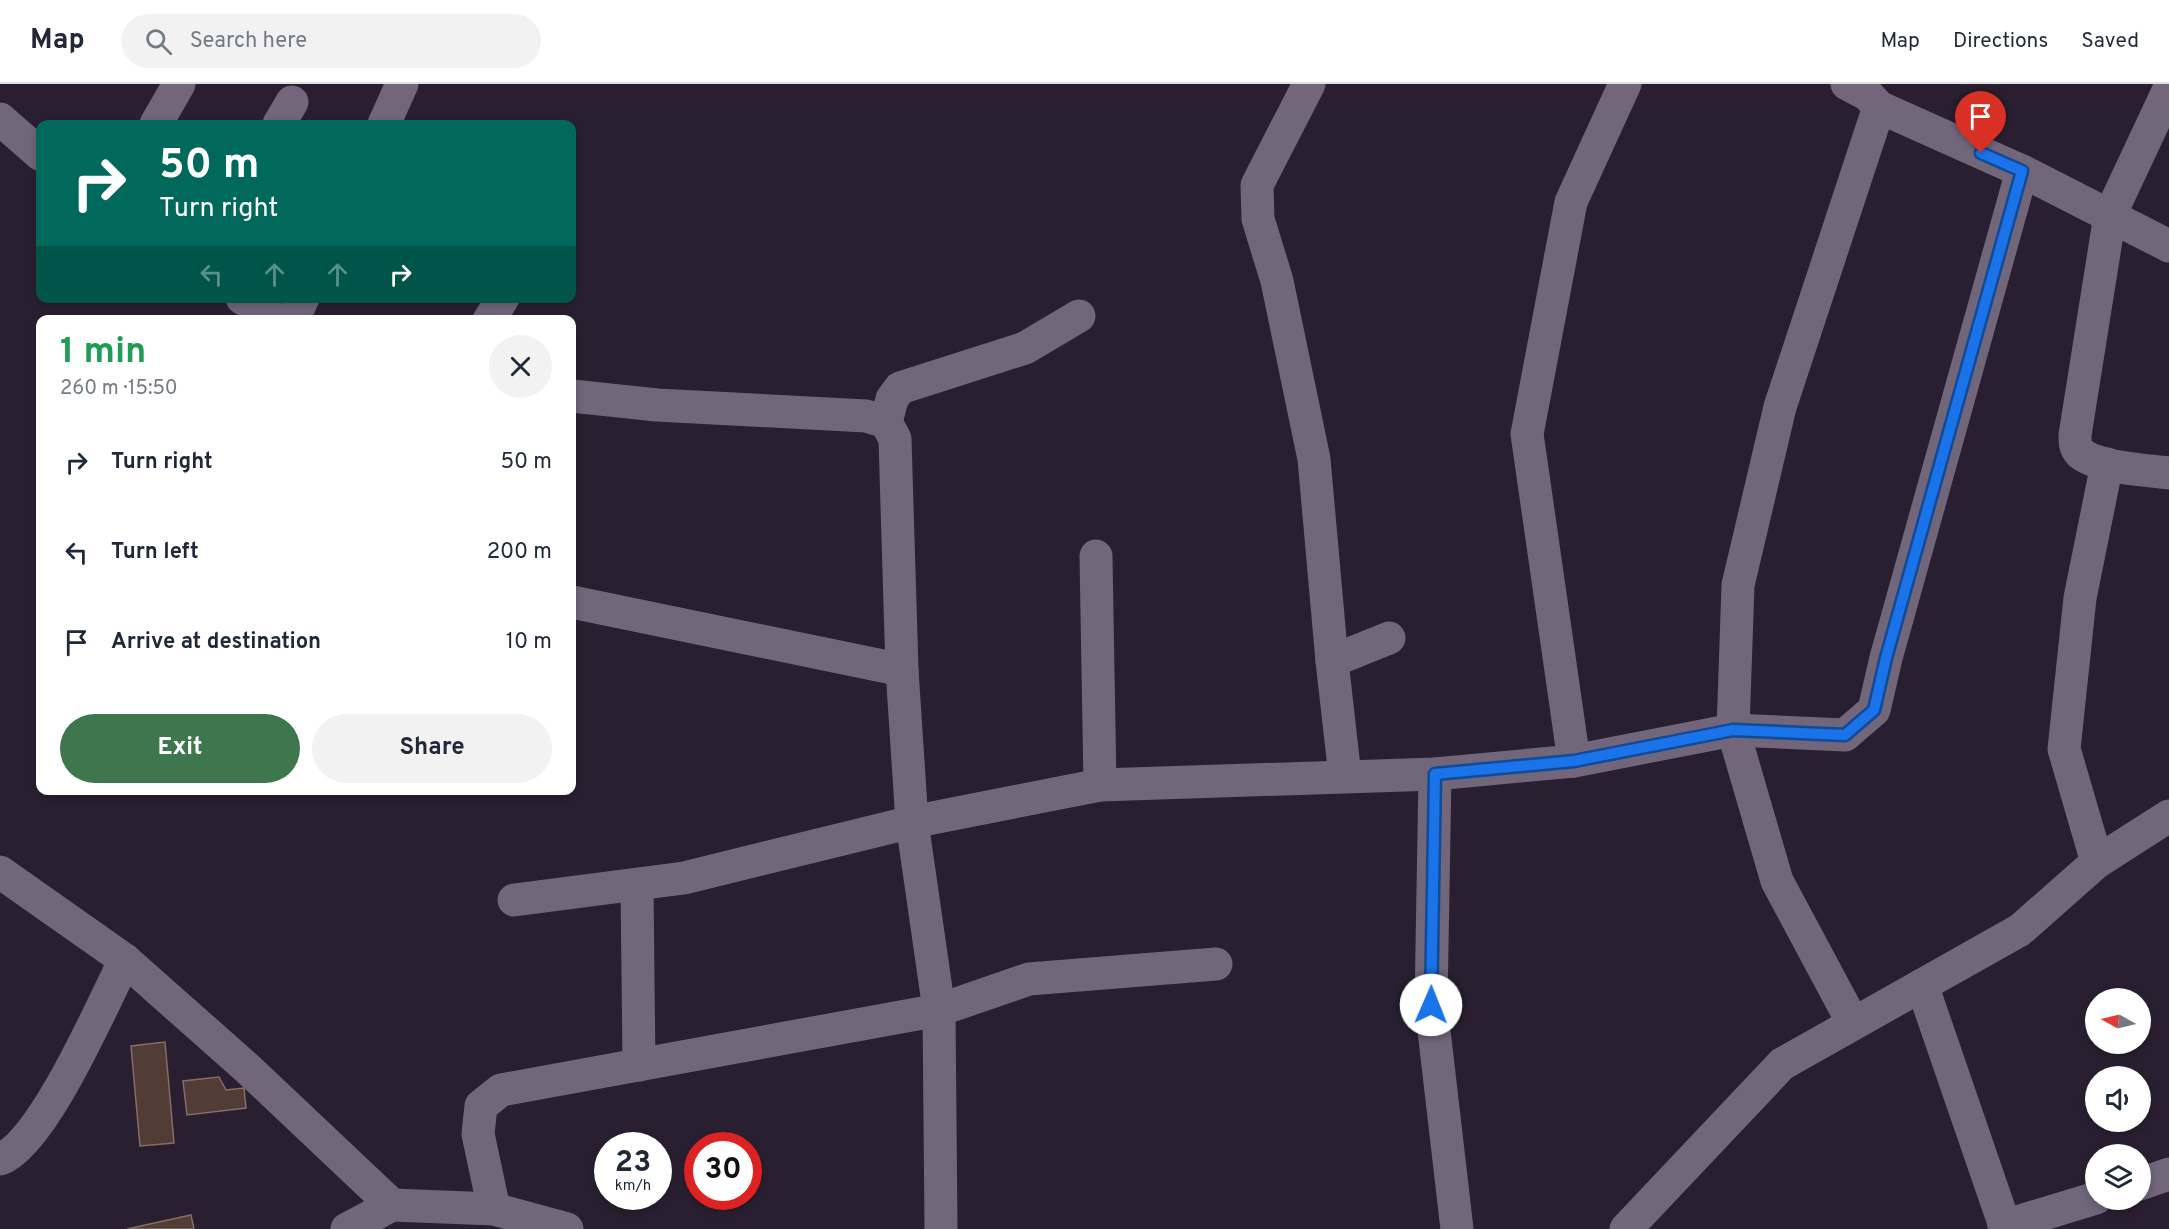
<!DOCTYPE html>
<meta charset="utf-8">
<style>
:root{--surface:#fff;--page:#f2f2f3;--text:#1f2937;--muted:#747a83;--line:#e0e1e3;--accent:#3e764d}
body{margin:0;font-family:Overpass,sans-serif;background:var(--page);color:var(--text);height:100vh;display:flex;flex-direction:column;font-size:22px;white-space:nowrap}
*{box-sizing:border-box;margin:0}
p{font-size:20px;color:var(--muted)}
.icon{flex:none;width:33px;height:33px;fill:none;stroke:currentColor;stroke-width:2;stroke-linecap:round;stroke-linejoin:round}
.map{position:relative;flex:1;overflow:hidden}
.side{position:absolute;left:36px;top:231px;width:540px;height:480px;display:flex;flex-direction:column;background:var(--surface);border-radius:12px;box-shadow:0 3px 9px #0003}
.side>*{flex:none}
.banner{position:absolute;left:36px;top:36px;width:540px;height:183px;border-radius:12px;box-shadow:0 3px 9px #0003;background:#00695c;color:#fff;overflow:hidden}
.needle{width:39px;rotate:278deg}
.controls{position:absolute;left:2085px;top:904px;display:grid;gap:12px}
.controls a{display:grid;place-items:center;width:66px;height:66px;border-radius:50%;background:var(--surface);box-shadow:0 3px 9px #0003;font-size:30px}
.speed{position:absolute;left:594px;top:1048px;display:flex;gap:12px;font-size:30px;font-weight:700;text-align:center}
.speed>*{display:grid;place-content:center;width:78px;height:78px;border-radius:50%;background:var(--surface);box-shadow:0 3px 9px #0003;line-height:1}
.speed small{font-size:15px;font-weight:400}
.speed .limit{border:9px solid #d22;background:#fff;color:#111}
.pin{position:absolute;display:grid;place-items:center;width:51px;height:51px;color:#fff;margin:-62px -26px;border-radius:50% 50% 50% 0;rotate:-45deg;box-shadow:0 0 6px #0007}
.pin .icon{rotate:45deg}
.me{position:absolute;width:66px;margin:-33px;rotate:1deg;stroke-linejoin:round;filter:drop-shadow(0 0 4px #0008)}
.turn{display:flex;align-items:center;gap:21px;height:126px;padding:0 24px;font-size:27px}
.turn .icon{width:78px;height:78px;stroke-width:2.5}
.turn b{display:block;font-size:42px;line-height:51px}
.lanes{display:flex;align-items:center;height:57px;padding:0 24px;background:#0003;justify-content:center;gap:30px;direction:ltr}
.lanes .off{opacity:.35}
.round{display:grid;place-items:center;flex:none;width:63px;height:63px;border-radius:32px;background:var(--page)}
.overview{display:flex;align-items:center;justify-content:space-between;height:102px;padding:0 24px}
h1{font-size:36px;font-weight:700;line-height:45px;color:#1e9e55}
.button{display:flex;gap:12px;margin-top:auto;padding:12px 24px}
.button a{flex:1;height:69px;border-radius:36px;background:var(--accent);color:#fff;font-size:24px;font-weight:700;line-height:69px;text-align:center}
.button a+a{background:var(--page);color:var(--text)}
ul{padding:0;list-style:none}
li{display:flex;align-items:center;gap:18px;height:90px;padding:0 24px}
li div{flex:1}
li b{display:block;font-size:22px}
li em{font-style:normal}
header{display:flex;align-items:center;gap:36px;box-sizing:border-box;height:84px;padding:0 30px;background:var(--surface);border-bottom:2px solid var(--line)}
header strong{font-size:28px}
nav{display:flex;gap:33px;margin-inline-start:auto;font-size:21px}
.search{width:420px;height:54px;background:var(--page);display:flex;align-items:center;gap:15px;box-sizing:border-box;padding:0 21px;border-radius:33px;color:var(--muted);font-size:22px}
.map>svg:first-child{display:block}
.building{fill:#523c36;stroke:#866d66;stroke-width:1.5}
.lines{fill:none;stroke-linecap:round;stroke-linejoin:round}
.minor{stroke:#71667a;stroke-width:33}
.route-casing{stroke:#114b97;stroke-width:15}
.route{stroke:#1a73e8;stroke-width:10}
</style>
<header>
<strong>Map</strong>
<div class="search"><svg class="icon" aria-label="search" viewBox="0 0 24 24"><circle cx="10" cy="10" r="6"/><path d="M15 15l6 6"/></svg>Search here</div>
<nav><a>Map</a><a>Directions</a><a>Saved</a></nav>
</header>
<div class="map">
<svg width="2169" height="1145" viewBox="0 0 2169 1145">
<rect width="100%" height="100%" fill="#291f30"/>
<g class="building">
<path d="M165,958L174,1059L140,1062L131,962Z"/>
<path d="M219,993L226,1006L244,1004L246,1024L187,1031L183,997Z"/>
<path d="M191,1131L194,1145H127Z"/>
</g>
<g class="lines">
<g class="minor">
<path d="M1309,0L1257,101L1258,135L1277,197L1314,375L1332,577L1345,692"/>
<path d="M1847,0L1868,11L1879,23L2022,87L2169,162"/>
<path d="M2169,5L2110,131L2075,351C2075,358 2075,364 2080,369C2098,384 2146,386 2169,389"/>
<path d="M0,35L40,70"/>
<path d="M156,40L179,0"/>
<path d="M279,40L292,18"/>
<path d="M384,40L402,0"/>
<path d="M242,214L277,236"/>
<path d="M293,236L303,214"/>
<path d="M489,236L503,214"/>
<path d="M886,338L892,315L900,304L1025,264L1079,232"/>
<path d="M1096,472L1100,701"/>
<path d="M572,518L902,586"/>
<path d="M1332,577L1389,554"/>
<path d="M1574,677L1527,350L1571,118L1625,0"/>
<path d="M1435,690L1431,921L1457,1145"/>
<path d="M2097,778L2064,665L2080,514L2107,380"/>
<path d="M0,788L125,876L248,985L392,1121L494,1125L567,1145"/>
<path d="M637,802L639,981"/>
<path d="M514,816L684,794L912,738L1100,701L1435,690L1574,677L1733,646L1845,651L1874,626L1886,574L2022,87"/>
<path d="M1922,901L2006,1145"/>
<path d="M1853,939L1777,797L1733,646L1738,501L1780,323L1879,23"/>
<path d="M0,1075C42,1062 104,917 125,876"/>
<path d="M2140,1100L2169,1090"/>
<path d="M494,1125L478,1050L481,1022L501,1006L939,926L912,738L902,586L895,355L886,338L866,332L657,321L572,312"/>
<path d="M2004,1142L2096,1114"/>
<path d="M347,1145L392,1121"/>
<path d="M941,1145L939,926L1029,895L1216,880"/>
<path d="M1626,1145L1782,980L2020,846L2097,778L2169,732"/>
</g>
</g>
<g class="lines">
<defs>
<path id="route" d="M1431,921L1435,690L1574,677L1733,646L1845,651L1874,626L1886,574L2022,87L1981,69"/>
</defs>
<use href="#route" class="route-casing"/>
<use href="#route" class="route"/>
</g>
</svg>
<div class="controls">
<a><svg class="needle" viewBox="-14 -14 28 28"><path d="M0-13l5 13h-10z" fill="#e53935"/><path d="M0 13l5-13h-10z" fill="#747a83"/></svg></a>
<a><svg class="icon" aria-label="sound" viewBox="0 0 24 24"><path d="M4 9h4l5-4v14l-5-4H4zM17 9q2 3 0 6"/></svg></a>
<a><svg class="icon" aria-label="layers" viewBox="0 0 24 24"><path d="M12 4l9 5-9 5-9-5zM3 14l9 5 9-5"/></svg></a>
</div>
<div class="speed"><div>23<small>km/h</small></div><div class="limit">30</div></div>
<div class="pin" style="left:1981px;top:69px;background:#d93025"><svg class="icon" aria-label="arrive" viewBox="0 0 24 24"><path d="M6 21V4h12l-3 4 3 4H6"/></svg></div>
<svg class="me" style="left:1431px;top:921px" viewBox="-20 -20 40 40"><circle r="19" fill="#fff"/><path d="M0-13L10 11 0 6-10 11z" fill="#1a73e8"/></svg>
<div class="banner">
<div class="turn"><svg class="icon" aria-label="right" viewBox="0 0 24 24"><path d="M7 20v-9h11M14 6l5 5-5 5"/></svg><div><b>50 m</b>Turn right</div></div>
<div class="lanes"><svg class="icon off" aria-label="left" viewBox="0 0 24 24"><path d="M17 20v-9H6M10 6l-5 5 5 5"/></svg><svg class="icon off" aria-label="ahead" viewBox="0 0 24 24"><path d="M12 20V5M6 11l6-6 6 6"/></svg><svg class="icon off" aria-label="ahead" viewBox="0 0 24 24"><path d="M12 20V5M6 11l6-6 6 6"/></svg><svg class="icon" aria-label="right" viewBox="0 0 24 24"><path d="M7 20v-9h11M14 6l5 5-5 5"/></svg></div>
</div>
<section class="side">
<div class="overview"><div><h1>1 min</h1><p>260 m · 15:50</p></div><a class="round"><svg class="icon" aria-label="close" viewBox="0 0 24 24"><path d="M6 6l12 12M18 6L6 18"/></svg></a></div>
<ul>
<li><svg class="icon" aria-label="right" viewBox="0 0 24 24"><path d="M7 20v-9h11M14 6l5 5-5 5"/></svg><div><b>Turn right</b></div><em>50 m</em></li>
<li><svg class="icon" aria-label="left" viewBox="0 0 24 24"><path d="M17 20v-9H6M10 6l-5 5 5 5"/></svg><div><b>Turn left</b></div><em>200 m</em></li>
<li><svg class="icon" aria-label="arrive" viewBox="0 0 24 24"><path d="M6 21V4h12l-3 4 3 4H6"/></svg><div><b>Arrive at destination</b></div><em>10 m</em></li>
</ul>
<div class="button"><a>Exit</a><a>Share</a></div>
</section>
</div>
